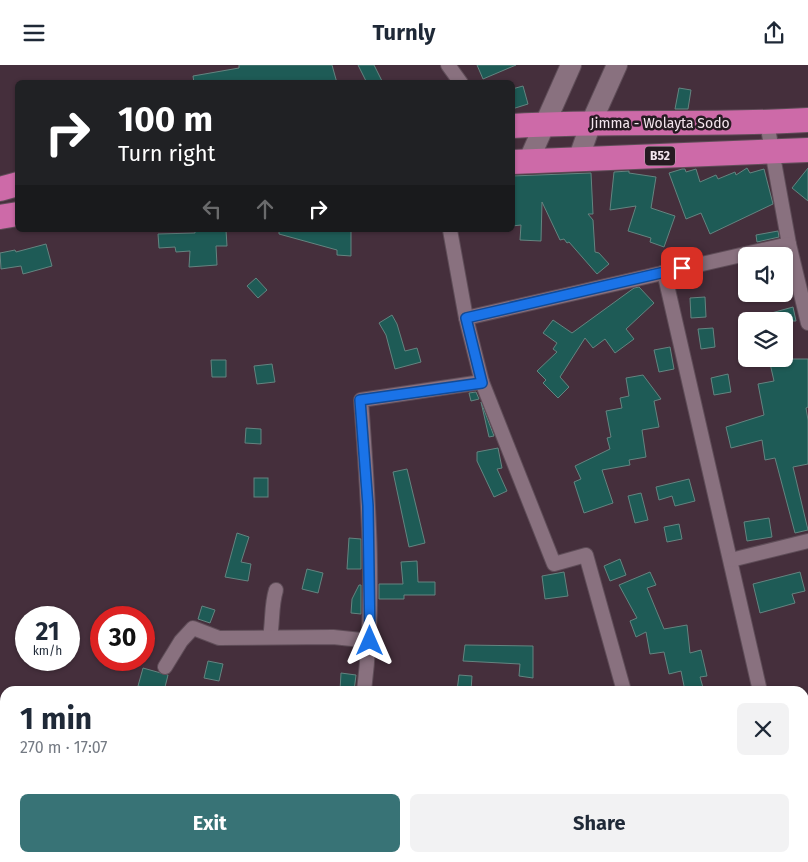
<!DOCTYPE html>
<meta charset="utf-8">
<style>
:root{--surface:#fff;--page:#f2f2f3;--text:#1f2937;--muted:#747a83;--accent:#387376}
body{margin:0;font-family:"Fira Sans",sans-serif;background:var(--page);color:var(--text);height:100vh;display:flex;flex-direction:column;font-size:19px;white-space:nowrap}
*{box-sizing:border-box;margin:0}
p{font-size:16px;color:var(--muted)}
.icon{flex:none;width:28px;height:28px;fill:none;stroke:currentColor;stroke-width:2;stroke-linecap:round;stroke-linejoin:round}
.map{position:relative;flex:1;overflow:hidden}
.sheet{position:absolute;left:0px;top:621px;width:809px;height:176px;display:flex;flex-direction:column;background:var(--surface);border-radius:15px 15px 0 0;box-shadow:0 1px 4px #0004}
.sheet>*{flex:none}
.top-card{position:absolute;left:15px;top:15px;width:500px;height:152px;border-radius:8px;box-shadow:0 1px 4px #0004;background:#202124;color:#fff;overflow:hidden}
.tools{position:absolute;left:738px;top:182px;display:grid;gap:10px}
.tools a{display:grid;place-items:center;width:55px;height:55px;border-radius:8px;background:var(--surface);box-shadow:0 1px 4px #0004;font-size:25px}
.speed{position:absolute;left:15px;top:541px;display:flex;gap:10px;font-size:25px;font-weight:700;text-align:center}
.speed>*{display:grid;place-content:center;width:65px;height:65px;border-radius:50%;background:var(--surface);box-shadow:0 1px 4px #0004;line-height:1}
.speed small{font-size:12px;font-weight:400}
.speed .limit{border:8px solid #d22;background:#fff;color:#111}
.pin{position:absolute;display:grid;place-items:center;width:42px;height:42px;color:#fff;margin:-21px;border-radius:10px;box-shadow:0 2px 8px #0006}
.me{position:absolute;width:55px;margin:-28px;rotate:0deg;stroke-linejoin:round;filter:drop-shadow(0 0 4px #0008)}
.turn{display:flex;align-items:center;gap:18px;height:105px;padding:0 20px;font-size:22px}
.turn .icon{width:65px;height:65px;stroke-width:2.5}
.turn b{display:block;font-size:35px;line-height:42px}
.lanes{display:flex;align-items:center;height:48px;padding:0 20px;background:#0003;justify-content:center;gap:25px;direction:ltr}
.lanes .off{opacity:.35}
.round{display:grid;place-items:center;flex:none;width:52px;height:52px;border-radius:8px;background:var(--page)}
.head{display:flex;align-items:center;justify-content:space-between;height:85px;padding:0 20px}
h1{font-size:30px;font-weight:700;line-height:38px}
.button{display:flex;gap:10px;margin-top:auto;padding:10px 20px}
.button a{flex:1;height:58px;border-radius:8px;background:var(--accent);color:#fff;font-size:20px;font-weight:700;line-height:58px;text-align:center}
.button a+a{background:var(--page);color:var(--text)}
header{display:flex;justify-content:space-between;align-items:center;height:65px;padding:0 20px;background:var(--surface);font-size:22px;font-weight:700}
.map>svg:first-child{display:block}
.building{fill:#1e5b56;stroke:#648480}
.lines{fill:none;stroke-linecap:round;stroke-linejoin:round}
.minor-casing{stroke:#5f4d58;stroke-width:16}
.secondary-casing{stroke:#5f4d58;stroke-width:22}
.trunk-casing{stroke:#5f4d58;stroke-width:26}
.minor{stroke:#89717f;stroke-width:14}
.secondary{stroke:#89717f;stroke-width:20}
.trunk{stroke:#cd6aa8;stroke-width:24}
.route-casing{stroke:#114b97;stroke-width:12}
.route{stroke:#1a73e8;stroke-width:9}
.labels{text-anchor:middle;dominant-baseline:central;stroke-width:5;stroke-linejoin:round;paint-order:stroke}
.shield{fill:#251b21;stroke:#b6a9b0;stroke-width:1}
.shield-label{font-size:12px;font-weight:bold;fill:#f4e6ee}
.street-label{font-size:14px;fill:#f4e6ee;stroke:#251b21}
</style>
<header><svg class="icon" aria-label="menu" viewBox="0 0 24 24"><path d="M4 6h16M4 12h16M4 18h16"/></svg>Turnly<svg class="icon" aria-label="share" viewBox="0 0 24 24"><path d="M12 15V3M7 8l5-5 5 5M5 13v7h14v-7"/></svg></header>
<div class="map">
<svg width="808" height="797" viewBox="0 0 808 797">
<rect width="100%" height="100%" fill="#452f3c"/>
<g class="building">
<path d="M239,0H332L337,18H194L193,11L239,3Z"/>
<path d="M358,0H374L383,18H367Z"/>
<path d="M477,0H516L483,14Z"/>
<path d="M523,21L528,39L512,44V24Z"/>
<path d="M679,23L691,25L688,44H675Z"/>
<path d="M747,103L750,108L764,104L773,139L710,169L701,148L686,154L669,108L682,104H685L686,107L696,104L700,117L716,110L718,114L735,107L736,110Z"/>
<path d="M808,103V136L792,123Z"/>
<path d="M629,106V108L656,112L651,143L675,151L664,182L650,177L651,173L628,166L636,141L610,145L614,107Z"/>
<path d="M591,108L593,149H588L593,155L595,187L599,188L609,199L597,209L569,177L567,178L564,174L560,175L542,137L541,176L520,175L521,160L512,161V111Z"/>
<path d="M195,165H226L227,181H216L217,200L189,202L190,186L176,187L175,182L159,183L158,169L195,168Z"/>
<path d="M279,165L351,166V191L337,190V185L279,169Z"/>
<path d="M778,166L779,172L757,177L756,170Z"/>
<path d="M46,179L52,201L23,209L21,201L1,204L0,188L15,185L16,187Z"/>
<path d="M256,213L267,225L258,233L247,221Z"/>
<path d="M639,222L654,238L626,264L634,274L615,288L605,274L593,283L585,273L560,312L569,322L558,333L543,318L546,315L537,306L557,287L553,284L557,278L543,268L553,255L572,268L634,223Z"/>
<path d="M705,232L706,252L691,253L690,233Z"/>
<path d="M793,242L796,256H757V252Z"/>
<path d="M392,250L397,259L405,286L417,283L421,297L395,304L386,270L379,258Z"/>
<path d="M713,263L715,282L701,284L698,264Z"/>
<path d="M670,282L674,304L659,307L654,285Z"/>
<path d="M769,294H808V342L806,343L808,355V399L793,402L808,465L795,468L775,393L765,395L762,375L731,383L726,362L764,350L758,319L774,316Z"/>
<path d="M211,295H226V312H212Z"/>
<path d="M272,299L275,317L257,319L254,301Z"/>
<path d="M728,309L731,327L714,330L711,313Z"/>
<path d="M643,310L661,334L654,336L659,362L642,365L646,392L629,395L630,400L602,405L613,438L584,448L574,417L581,414L575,401L610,384L607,373L611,372L606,346L622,343L620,333L629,331L626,313Z"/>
<path d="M476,327L479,334L471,336L469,328Z"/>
<path d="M481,337L494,371L489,372Z"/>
<path d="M246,363L261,364V379L245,378Z"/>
<path d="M498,383L502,403L497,404L507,426L494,432L477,396V387Z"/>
<path d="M407,404L425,478L409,482L393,407Z"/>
<rect x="254" y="413" width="14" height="19"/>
<path d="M689,414L695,436L675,441L672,431L659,435L656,422Z"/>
<path d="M641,428L648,455L635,458L628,431Z"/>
<path d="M769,453L772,472L747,476L744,457Z"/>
<path d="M679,459L682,474L667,477L664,462Z"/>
<path d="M237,468L249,472L241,497L251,499L248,516L225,512Z"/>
<path d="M349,473L361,474V504H347Z"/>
<path d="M620,494L626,510L610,516L604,501Z"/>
<path d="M417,496L418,517H435V530H404V534H379V519H403L401,497Z"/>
<path d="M307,504L323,508L318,528L302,524Z"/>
<path d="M564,507L568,531L545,534L542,511Z"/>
<path d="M650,507L656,520L647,523L664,564L687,560L690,588L701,585L707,611L700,612L704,626H685L681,606L669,609L664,587L650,589L646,567L636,572L630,556L637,553L619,520Z"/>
<path d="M800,507L805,526L792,529L795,538L760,548L753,519Z"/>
<path d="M359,520H361V549L351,548L352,534Z"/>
<path d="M202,541L215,545L210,558L198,554Z"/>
<path d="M465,580L533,581V613L519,611L520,599L463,596Z"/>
<path d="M208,596L223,599L219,616L204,613Z"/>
<path d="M143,603L168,610L164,626L138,621Z"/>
<path d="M341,608L356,610L354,626H340Z"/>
<path d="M459,610L472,611L471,626H457Z"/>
</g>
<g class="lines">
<defs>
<g id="minor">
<path d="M448,0L461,18"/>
<path d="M767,58L789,179L808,258"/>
<path d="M450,165L466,253L482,317L554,499L586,490L624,626"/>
<path d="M664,207L760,626"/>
<path d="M466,253L789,179"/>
<path d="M731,495L808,476"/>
<path d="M270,572C273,556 271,541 276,525"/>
<path d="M165,602L181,576L193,563L219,573L333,572L371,576"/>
<path d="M364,626C376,530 368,432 361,335L482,317"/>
<path d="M804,754L808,753"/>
<path d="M432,792V797"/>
<path d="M665,792V797"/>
<path d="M795,792L798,797"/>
<path d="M524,797L531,792"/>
</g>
<g id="secondary">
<path d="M578,95L591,58L617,0"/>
<path d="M528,97L571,0"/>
</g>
<g id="trunk">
<path d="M512,61C611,55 710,61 808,55"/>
<path d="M512,97L808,85"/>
<path d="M0,124L18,119"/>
<path d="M0,152L18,149"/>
</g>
</defs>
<use href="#minor" class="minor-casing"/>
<use href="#secondary" class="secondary-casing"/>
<use href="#trunk" class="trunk-casing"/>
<use href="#minor" class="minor"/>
<use href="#secondary" class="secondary"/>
<use href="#trunk" class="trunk"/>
</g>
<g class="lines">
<defs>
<path id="route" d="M370,576L368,441L360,335L482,318L466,253L682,203"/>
</defs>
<use href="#route" class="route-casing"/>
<use href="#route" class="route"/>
</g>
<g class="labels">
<rect class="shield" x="645" y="81.5" width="30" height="19" rx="4"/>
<g class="shield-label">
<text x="660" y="91">B52</text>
</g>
<g class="street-label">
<text x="660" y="58">Jimma - Wolayta Sodo</text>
</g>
</g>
</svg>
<div class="tools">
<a><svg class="icon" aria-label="sound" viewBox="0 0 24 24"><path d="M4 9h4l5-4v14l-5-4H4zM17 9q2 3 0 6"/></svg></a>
<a><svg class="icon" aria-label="layers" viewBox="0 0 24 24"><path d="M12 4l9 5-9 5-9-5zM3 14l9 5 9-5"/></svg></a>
</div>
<div class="speed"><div>21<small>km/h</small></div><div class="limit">30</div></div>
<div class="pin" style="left:682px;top:203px;background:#d93025"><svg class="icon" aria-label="arrive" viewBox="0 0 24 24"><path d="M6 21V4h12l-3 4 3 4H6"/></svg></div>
<svg class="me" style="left:370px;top:576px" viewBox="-20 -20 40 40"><path d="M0-17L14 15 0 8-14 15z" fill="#1a73e8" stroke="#fff" stroke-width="4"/></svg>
<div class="top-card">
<div class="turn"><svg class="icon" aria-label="right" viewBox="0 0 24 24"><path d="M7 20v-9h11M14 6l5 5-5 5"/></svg><div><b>100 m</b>Turn right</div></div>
<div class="lanes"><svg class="icon off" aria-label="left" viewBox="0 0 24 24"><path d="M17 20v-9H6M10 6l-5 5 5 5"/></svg><svg class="icon off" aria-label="ahead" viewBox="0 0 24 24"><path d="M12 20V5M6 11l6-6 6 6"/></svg><svg class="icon" aria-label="right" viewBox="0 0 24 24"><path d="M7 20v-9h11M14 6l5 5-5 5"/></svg></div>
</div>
<section class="sheet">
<div class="head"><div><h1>1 min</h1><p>270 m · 17:07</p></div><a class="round"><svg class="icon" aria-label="close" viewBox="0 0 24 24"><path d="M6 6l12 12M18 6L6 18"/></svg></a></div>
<div class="button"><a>Exit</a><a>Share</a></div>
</section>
</div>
